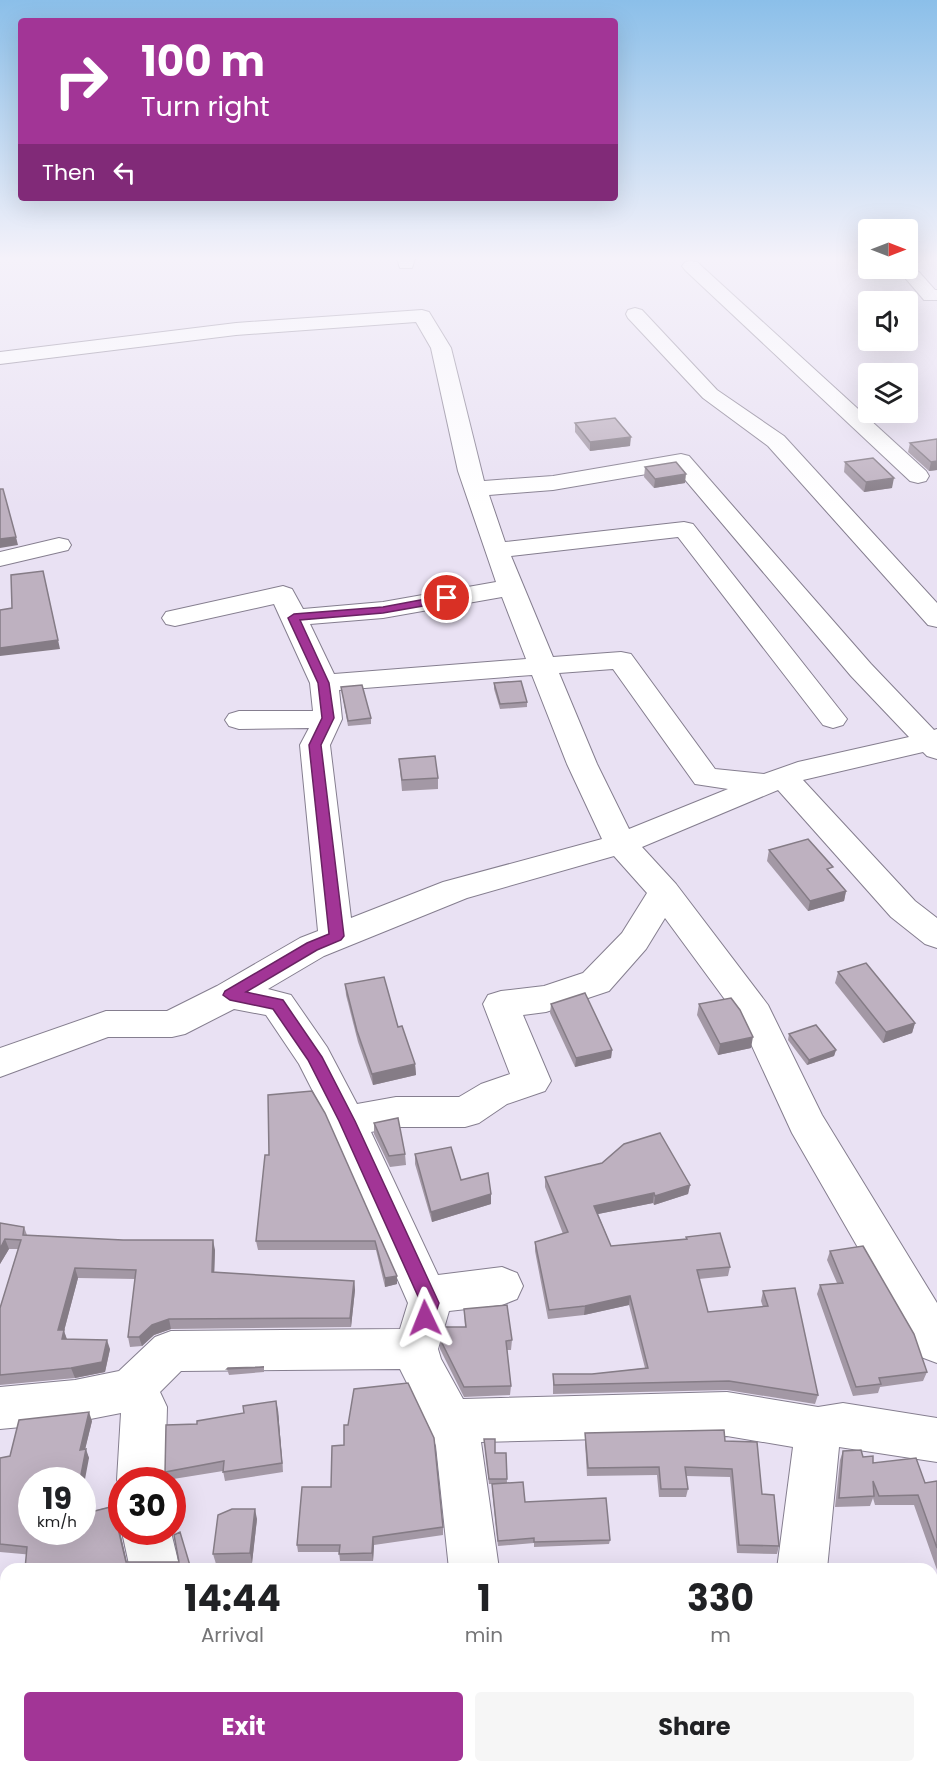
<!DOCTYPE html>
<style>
:root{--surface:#fff;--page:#f6f6f6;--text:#202124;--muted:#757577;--accent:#a23596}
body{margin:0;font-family:Poppins,sans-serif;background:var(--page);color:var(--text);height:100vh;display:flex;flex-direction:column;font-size:22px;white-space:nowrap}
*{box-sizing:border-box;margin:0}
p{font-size:20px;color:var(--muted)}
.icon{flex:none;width:33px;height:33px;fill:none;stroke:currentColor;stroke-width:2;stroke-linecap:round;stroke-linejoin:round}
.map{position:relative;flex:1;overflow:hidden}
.panel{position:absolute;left:0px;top:1563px;width:938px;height:210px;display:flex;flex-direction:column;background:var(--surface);border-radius:18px 18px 0 0;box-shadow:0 6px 24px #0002}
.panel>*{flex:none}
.top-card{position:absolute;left:18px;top:18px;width:600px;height:183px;border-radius:6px;box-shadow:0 6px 24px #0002;background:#a23596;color:#fff;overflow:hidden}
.needle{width:39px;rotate:90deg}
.fabs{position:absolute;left:858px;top:219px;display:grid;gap:12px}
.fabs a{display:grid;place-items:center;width:60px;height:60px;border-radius:6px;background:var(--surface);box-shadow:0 6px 24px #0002;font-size:30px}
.speed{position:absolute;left:18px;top:1467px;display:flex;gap:12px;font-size:30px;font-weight:700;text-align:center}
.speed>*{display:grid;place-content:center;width:78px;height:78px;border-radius:50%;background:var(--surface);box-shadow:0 6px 24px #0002;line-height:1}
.speed small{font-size:15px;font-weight:400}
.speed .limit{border:9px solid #d22;background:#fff;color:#111}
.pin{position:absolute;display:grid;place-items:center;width:51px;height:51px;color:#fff;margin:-26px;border:3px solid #fff;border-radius:50%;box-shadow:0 2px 6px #0007}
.me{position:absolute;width:66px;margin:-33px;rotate:358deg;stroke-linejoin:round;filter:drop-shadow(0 0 4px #0008)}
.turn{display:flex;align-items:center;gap:21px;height:126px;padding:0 24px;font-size:27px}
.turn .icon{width:78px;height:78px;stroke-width:2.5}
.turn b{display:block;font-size:42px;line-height:51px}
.then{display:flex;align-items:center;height:57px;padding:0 24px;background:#0003;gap:12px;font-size:22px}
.eta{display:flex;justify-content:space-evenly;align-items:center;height:102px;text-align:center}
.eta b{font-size:36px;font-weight:700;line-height:42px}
.button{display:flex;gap:12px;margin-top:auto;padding:12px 24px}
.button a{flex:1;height:69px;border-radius:6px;background:var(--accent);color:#fff;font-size:24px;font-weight:700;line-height:69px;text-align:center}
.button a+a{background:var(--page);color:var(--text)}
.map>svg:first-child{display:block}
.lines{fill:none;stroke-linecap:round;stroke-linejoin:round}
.minor-casing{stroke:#857e8f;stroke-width:2}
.minor{fill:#fff;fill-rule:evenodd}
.wall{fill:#a398a5}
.shaded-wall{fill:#857c86}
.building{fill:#beb1c0;stroke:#857c86;stroke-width:1.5}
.route{fill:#a23596;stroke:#692262;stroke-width:1.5}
</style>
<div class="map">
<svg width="937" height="1773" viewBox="0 0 937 1773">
<rect width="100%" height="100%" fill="#e9e1f3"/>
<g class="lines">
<defs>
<g id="minor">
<path d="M397,259H415L412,268H400Z"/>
<path d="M691,261L697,262L926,471L929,476L926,481L918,483L910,481L685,270L682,266L685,262Z"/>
<path d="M908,265L919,272L935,290H937V300H924L907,280L892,268H908Z"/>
<path d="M635,308L642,310L717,390L784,436L937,603V627L928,625L768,446L703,398L628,318L626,314L628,310Z"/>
<path d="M422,310L429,312L451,348L484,481L553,476L681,454L689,456L871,664L934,730L937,729V759L927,756L923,752L803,780L915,901L937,918V948L925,944L891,917L778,790L642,847L676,884L768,1005L822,1115L937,1303V1363L921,1357L792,1133L740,1020L665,918L646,949L609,991L546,1012L523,1015L551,1081L545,1091L507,1104L479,1123L465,1127H396L371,1132L438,1275L502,1267L517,1273L523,1286L517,1299L502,1305L449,1311L438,1349L441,1359L463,1399L727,1392L818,1407L843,1403L937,1418V1462L839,1447L827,1569H777L793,1447L727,1436L481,1442L499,1569H449L436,1446L429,1427L400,1369L181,1371L160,1392L167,1407L165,1480H122V1490L117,1480L121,1413L75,1422L0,1429V1387L75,1380L119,1371L155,1337L171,1331L400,1329L408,1303L328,1121L299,1064L266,1015L234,1009L185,1034L172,1037H108L0,1077V1048L106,1011H167L217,986L300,938L318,931L300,745L309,728L239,729L229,726L225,720L229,714L239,711H313L310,683L274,604L175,626L166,624L162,618L166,612L283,586L292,589L303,609L383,602L496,582L458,471L431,348L416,322L236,335L0,364V352L236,323ZM676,469L851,676L909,737L798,762L764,774L715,769L631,654L621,652L553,657L511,556L678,537L823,725L833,728L843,725L847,719L693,524L684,522L505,542L489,495L553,490ZM502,597L526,659L334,674L310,624L383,618ZM613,669L695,784L728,789L629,829L597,764L559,673ZM532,675L567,764L602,839L443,882L351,918L330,745L342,719L339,690ZM614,856L647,893L622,933L583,973L544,986L501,991L488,995L483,1004L510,1074L481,1084L459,1097H396L357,1104L327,1047L291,995L268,989L324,956L467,898Z"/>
<path d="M59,538L68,540L71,545L68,550L0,566V552Z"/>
<path d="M122,1532H171L180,1569H130Z"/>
<path d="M69,1767H134L132,1773H66Z"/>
<path d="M700,1767H754L755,1773H699Z"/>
</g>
</defs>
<use href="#minor" class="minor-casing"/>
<use href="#minor" class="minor"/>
</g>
<g class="wall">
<path d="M575,423L630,446L590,451L575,432Z"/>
<path d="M937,439V470L929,471L908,452L910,443Z"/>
<path d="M845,462L892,488L864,492L844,472Z"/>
<path d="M645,467L685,483L654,488L644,477Z"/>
<path d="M494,683L527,702V707L500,709L494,689Z"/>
<path d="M341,687L371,718V724L348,726Z"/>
<path d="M399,759L438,778V789L402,791Z"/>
<path d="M769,850L832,874L846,891L844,901L808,911L767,861Z"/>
<path d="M838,972L915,1023L912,1033L883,1043L835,983Z"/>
<path d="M345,984L398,1027L415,1064L416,1075L373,1085L358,1042L346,995Z"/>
<path d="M551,1004L612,1050L611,1058L575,1067L550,1013Z"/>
<path d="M699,1004L751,1048L718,1055L697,1015Z"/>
<path d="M789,1034L836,1050L834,1056L807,1065L788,1040Z"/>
<path d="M312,1091L397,1276V1284L385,1287L376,1250H258L256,1241L269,1155Z"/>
<path d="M374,1123L405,1154L406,1165L390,1167L374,1134Z"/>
<path d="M415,1154L461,1180L491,1194V1204L432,1222L415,1164Z"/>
<path d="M545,1177L690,1185L688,1194L654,1205L653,1203L598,1214L611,1246L686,1239V1237L730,1267L728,1276L699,1279L708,1312L763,1307L761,1301L763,1291L818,1395L815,1404L727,1390L553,1394V1374H592L645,1368L629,1305L584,1315L548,1319L535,1251V1242L563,1234L545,1187Z"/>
<path d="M0,1223L24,1227L27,1235L215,1250L214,1272L354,1281L355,1290L351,1327L171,1329L154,1335L142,1346L130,1347L128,1337L135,1279L78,1278L64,1331L67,1339L110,1349L105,1372L75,1378L0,1385V1308L18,1249H9L0,1264Z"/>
<path d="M830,1251L927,1372L923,1381L880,1387L878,1393L853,1396L817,1294L820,1285L837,1283L827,1260Z"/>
<path d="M464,1309L512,1340L511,1350H507L511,1386L510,1395L464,1397L440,1349V1339L465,1327Z"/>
<path d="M264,1367V1372L229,1375L227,1369Z"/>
<path d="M278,1410L283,1472L225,1481L223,1471L167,1480L165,1472L197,1424Z"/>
<path d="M92,1421L85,1449L89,1458L32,1532L88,1512L122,1504V1530L120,1532L127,1562L191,1569L0,1552V1458L10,1456Z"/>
<path d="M585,1433L725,1441L762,1494L779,1546L777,1554L737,1553L730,1477L686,1476L688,1489L686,1497H659L657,1475L587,1476L585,1442Z"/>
<path d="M484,1439L495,1453H506L507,1483L525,1502L610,1540L609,1544L534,1547V1543L498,1546L492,1489V1484H494H489Z"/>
<path d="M843,1451L863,1457L873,1463L925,1483L937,1481V1570L914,1505H875L873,1498L870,1506L835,1507L840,1460Z"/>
<path d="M257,1519L252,1563L216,1564L213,1554Z"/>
<path d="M443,1527V1535L374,1545L373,1561H340L339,1552H298L297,1545Z"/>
<path d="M937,1584V1697L932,1679V1585Z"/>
</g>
<g class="shaded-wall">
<path d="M631,437L630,446L590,451V442Z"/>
<path d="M937,461V470L929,471L931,462Z"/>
<path d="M686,474L685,483L654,488L655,479Z"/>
<path d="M894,478L892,488L864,492L866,482Z"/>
<path d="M16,537L18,545L0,548V539Z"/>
<path d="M43,571L60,649L0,656V648Z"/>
<path d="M846,891L844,901L808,911L810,901Z"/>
<path d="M915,1023L912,1033L883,1043L886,1032Z"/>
<path d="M753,1037L751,1048L718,1055L720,1044Z"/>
<path d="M612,1050L611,1058L575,1067L576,1058Z"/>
<path d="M836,1050L834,1056L807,1065L809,1060Z"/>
<path d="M415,1064L416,1075L373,1085L372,1074Z"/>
<path d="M690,1185L688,1194L654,1205L655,1196Z"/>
<path d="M654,1193L653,1203L593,1215L594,1206Z"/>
<path d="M491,1194V1204L432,1222L431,1212Z"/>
<path d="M5,1239L9,1249L0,1264V1249Z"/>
<path d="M213,1240L215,1250L214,1281L212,1272Z"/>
<path d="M75,1268L78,1278L64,1331L67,1340L62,1339L58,1330Z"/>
<path d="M397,1276V1284L385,1287V1278Z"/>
<path d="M354,1281L355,1290L351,1327L350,1318Z"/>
<path d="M630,1296L629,1305L584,1315L585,1306Z"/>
<path d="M169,1319L171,1329L154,1335L142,1346L139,1337L152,1325Z"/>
<path d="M107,1340L110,1349L105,1372L75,1378L71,1368Z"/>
<path d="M276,1401L278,1410L283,1472L282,1463Z"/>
<path d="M89,1412L92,1421L83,1458L80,1450Z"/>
<path d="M86,1449L89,1458L82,1495V1480H80Z"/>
<path d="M255,1509L257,1519L252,1563L250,1553Z"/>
<path d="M119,1521L122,1528V1530L120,1532L128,1569L126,1562L117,1524Z"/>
<path d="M373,1537L374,1545L373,1561L372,1553Z"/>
<path d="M51,1767H67L65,1769L57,1773H36Z"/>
</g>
<g class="building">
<path d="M615,418L631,437L590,442L575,423Z"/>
<path d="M937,439V461L931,462L910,443Z"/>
<path d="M873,458L894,478L866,482L845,462Z"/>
<path d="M676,462L686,474L655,479L645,467Z"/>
<path d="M0,489H3L16,537L0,539Z"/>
<path d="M43,571L58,640L0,648V610L12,608L11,575Z"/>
<path d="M521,681L527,702L500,704L494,683Z"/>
<path d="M362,685L371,718L348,721L341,687Z"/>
<path d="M435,756L438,778L402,780L399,759Z"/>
<path d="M808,839L833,867L827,869L846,891L810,901L769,850Z"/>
<path d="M866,963L915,1023L886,1032L838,972Z"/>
<path d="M384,977L398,1027L402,1026L415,1064L372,1074L357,1031L345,984Z"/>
<path d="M585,993L612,1050L576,1058L551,1004Z"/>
<path d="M731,998L740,1010L753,1037L720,1044L699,1004Z"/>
<path d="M816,1025L836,1050L809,1060L789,1034Z"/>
<path d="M312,1091L325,1113L397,1276L385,1278L375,1241H256L265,1155H269L268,1095Z"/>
<path d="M398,1118L405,1154L389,1156L374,1123Z"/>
<path d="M660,1133L690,1185L655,1196L654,1193L594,1206L611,1246L687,1239L686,1237L720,1233L730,1267L697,1270L708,1312L768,1306L763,1291L795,1288L818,1395L729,1381L554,1385L553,1374H592L648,1368L630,1296L585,1306L549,1310L535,1242L568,1232L545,1177L602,1163L624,1144Z"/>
<path d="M451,1147L461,1180L488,1173L491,1194L431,1212L415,1154Z"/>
<path d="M0,1223L24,1227L23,1235L123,1240H213L212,1272L354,1281L350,1318L169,1319L152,1325L139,1337H128L136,1270L75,1268L58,1330H64L62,1339L107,1340L102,1362L71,1368L0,1375V1308L21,1240L5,1239L0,1249Z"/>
<path d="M863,1246L914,1334L927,1372L879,1378L881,1384L856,1387L820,1285L843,1283L830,1251Z"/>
<path d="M507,1305L512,1340L506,1341L511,1386L464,1387L440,1339L444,1327H466L464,1309Z"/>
<path d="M264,1367L227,1369L228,1368Z"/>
<path d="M408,1383L434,1438L443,1527L373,1537L372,1553L339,1554L340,1545H297L302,1487H331L332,1446L344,1445V1425H348L354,1389Z"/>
<path d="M276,1401L282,1463L223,1472L224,1461L165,1472L166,1425L197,1424V1421L244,1413L243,1406Z"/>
<path d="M89,1412L80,1450L86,1449L80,1480H32V1532H82V1509L87,1508V1513L122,1504V1521H119L117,1524L126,1562H179L174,1535L180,1532L191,1569H25L27,1547L0,1544V1458L10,1456L19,1420Z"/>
<path d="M724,1430L725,1441L757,1442L762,1494L774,1495L779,1546L739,1545L732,1469L685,1467L688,1489H661L659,1467L588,1468L585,1433Z"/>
<path d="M484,1439H495V1453H506L507,1479H489Z"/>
<path d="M861,1450L863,1457L873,1456V1463L916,1458L925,1483L937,1481V1548L918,1495L879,1496L873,1481L874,1496L839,1498L843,1451Z"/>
<path d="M523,1482L525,1502L606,1498L610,1540L534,1542V1538L498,1541L492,1484Z"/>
<path d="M232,1509H255L250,1553L213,1554L218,1515Z"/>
<path d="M937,1584V1680L934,1671H932V1585Z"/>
<path d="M10,1767H51L36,1773H10Z"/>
<path d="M129,1767H170L171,1773H97V1768H129Z"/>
<path d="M276,1767H396V1773H275Z"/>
<rect x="443" y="1767" width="95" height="6"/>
<path d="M605,1767H679L680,1773H605Z"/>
<path d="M759,1767H767L765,1773H739V1771H757L759,1768Z"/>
<path d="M63,1768H86L88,1773H64Z"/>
</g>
<linearGradient id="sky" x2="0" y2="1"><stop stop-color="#8bbfe9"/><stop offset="0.51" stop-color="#f5f2fa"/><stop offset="1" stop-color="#f5f2fa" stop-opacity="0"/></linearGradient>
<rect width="937" height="507" fill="url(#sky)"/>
<path class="route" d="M447,595L451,596V601L383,613L300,620L329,683L334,718L321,745L344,936L341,940L317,950L246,992L283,1000L322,1057L355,1121L439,1303L432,1324L425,1326L419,1324L416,1318L421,1303L339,1121L308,1060L273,1009L230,1000L223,995L225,991L307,943L329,934L309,745L322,718L318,683L288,618L294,614L383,607Z"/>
</svg>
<div class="fabs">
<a><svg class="needle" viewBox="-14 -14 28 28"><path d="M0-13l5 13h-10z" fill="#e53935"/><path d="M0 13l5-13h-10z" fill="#757577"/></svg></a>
<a><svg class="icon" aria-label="sound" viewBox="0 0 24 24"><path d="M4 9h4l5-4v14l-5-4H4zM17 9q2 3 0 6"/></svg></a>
<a><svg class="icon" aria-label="layers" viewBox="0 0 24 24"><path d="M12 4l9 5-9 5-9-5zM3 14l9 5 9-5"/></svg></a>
</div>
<div class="speed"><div>19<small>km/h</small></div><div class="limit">30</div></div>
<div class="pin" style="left:447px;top:598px;background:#d93025"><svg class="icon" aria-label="arrive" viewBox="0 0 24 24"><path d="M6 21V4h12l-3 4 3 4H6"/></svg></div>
<svg class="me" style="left:425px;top:1318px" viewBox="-20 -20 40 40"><path d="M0-17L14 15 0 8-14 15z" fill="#a23596" stroke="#fff" stroke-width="4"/></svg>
<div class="top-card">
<div class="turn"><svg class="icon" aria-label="right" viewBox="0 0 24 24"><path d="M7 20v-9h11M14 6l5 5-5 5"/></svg><div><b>100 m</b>Turn right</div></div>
<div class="then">Then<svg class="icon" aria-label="left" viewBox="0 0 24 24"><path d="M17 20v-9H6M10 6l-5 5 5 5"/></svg></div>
</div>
<section class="panel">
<div class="eta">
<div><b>14:44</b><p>Arrival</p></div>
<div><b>1</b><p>min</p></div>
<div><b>330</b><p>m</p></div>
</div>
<div class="button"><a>Exit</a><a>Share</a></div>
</section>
</div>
